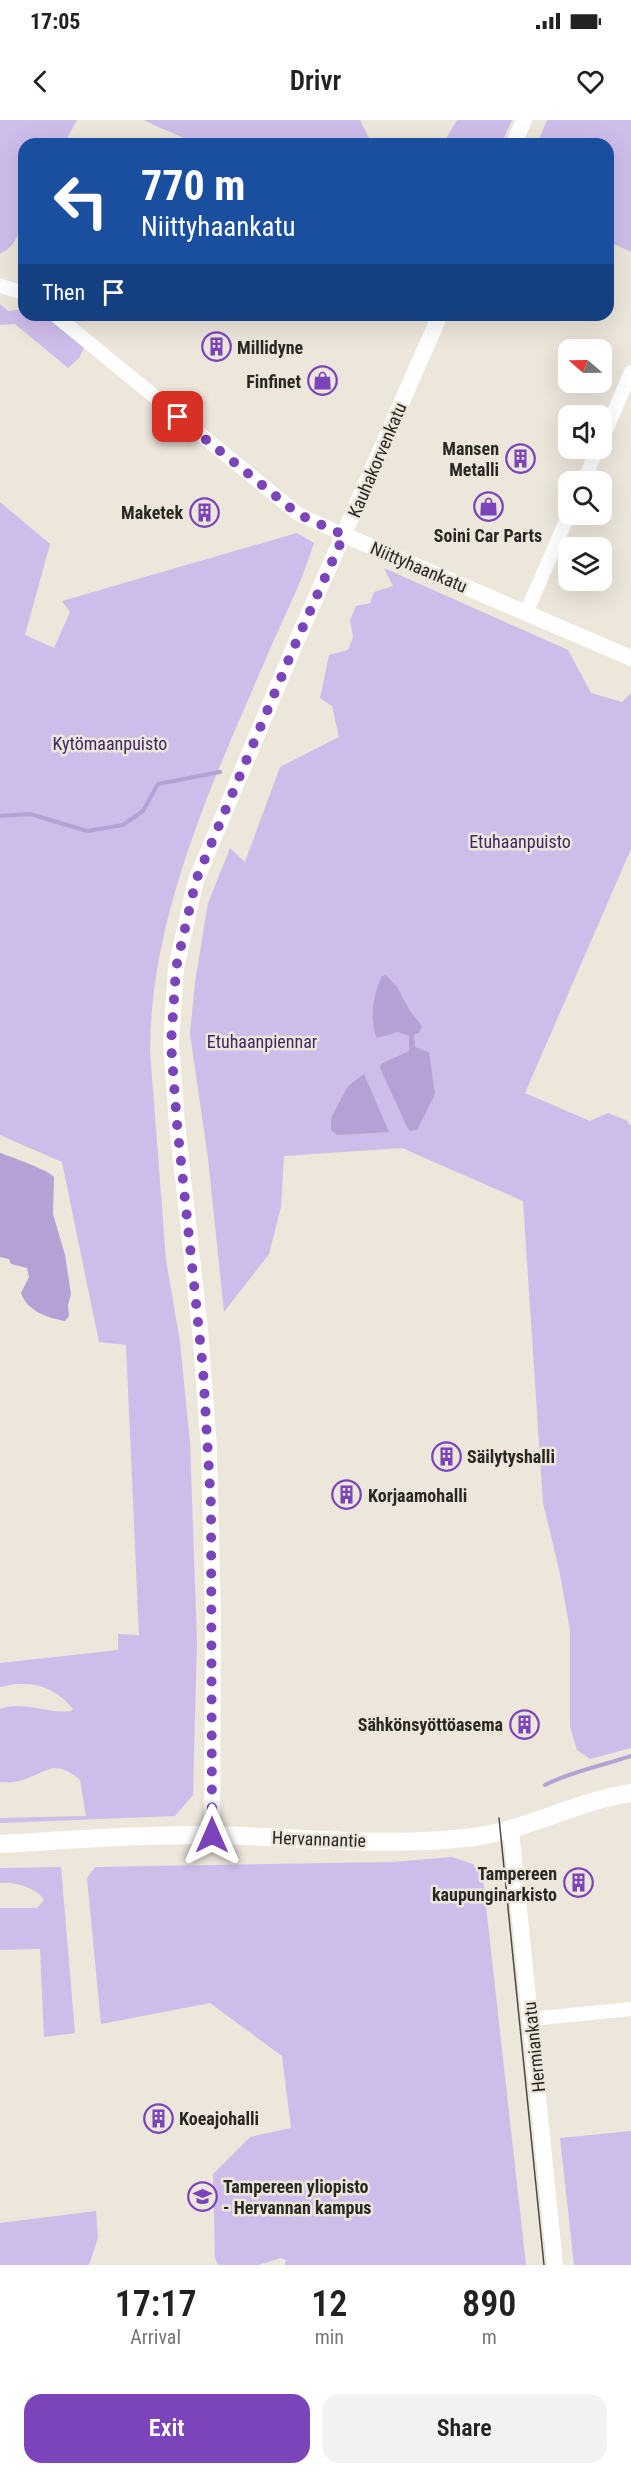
<!DOCTYPE html>
<meta charset="utf-8">
<style>
:root{--surface:#fff;--page:#f2f2f2;--text:#222;--muted:#767676;--accent:#7b44bb}
body{margin:0;font-family:"Roboto Condensed",sans-serif;background:var(--page);color:var(--text);height:100vh;display:flex;flex-direction:column;font-size:22px;white-space:nowrap}
*{box-sizing:border-box;margin:0}
p{font-size:20px;color:var(--muted)}
.icon{flex:none;width:33px;height:33px;fill:none;stroke:currentColor;stroke-width:2;stroke-linecap:round;stroke-linejoin:round}
.map{position:relative;height:2145px;overflow:hidden}
.panel{display:flex;flex-direction:column;background:var(--surface);flex:1}
.panel>*{flex:none}
.guide{position:absolute;left:18px;top:18px;width:596px;height:183px;border-radius:18px;box-shadow:0 6px 24px #0002;background:#1a4fa0;color:#fff;overflow:hidden}
.needle{width:39px;rotate:290deg}
.controls{position:absolute;left:558px;top:219px;display:grid;gap:12px}
.controls a{display:grid;place-items:center;width:54px;height:54px;border-radius:12px;background:var(--surface);box-shadow:0 6px 24px #0002;font-size:30px}
.pin{position:absolute;display:grid;place-items:center;width:51px;height:51px;color:#fff;margin:-26px;border-radius:12px;box-shadow:0 3px 9px #0006}
.me{position:absolute;width:66px;margin:-33px;rotate:0deg;stroke-linejoin:round;filter:drop-shadow(0 0 4px #0008)}
.turn{display:flex;align-items:center;gap:21px;height:126px;padding:0 24px;font-size:27px}
.turn .icon{width:78px;height:78px;stroke-width:2.5}
.turn b{display:block;font-size:42px;line-height:51px}
.then{display:flex;align-items:center;height:57px;padding:0 24px;background:#0003;gap:12px;font-size:22px}
.eta{display:flex;justify-content:space-evenly;align-items:center;height:102px;text-align:center}
.eta b{font-size:36px;font-weight:600;line-height:42px}
.button{display:flex;gap:12px;margin-top:auto;padding:12px 24px}
.button a{flex:1;height:69px;border-radius:18px;background:var(--accent);color:#fff;font-size:24px;font-weight:600;line-height:69px;text-align:center}
.button a+a{background:var(--page);color:var(--text)}
.status{display:flex;justify-content:space-between;align-items:center;height:42px;padding:0 30px;background:var(--surface);direction:ltr}
.status svg{height:16px;fill:currentColor}
header{display:flex;justify-content:space-between;align-items:center;height:78px;padding:0 24px;background:var(--surface);font-size:27px;font-weight:600}
.map>svg:first-child{display:block}
.green{fill:#cebdea}
.water{fill:#b5a1d6}
.lines{fill:none;stroke-linecap:round;stroke-linejoin:round}
.stream{stroke:#b5a1d6;stroke-width:4}
.minor{stroke:#fff;stroke-width:14}
.tertiary{stroke:#fff;stroke-width:16}
.secondary{stroke:#fff;stroke-width:18}
.tram{stroke:#4b4943;stroke-width:1.5}
.route{stroke:#7b44bb;stroke-width:10;stroke-dasharray:0 18}
.labels{text-anchor:middle;dominant-baseline:central;stroke-width:5;stroke-linejoin:round;paint-order:stroke}
.poi-label{font-size:18px;font-weight:bold;fill:#2a2824;stroke:#ece6db;text-anchor:start}
.street-label{font-size:18px;fill:#2a2824;stroke:#ece6db}
.park-label{font-size:18px;fill:#432666;stroke:#ece6db}
</style>
<div class="status"><b>17:05</b><svg viewBox="0 0 49 12"><path d="M0 12V9h3v3zM5 12V6h3v6zM10 12V3h3v9zM15 12V0h3v12zM26 1h20v11H26zM47 4h2v5h-2z"/></svg></div>
<header><svg class="icon" aria-label="back" viewBox="0 0 24 24"><path d="M15 5l-7 7 7 7"/></svg>Drivr<svg class="icon" aria-label="heart" viewBox="0 0 24 24"><path d="M12 20l-8-8c-3-5 5-10 8-4 3-6 11-1 8 4z"/></svg></header>
<div class="map">
<svg width="631" height="2145" viewBox="0 0 631 2145">
<rect width="100%" height="100%" fill="#ece6db"/>
<g class="green">
<path d="M0,0H77L64,24H24C24,54 33,120 0,134Z"/>
<path d="M143,0H360L372,24H197Z"/>
<path d="M457,0H512L501,24H443Z"/>
<path d="M547,0H631V132L608,121V24H537Z"/>
<path d="M0,184L8,191L24,189V195H44L84,228L79,238L68,248L15,204L0,205Z"/>
<path d="M0,382L50,424L25,515L54,528L70,492L62,481L297,413L314,423C302,462 283,499 267,536C213,662 151,792 150,931L166,1140L180,1222L190,1323L197,1521L193,1675L175,1696L0,1703V1698L86,1696L80,1660C51,1635 44,1657 14,1662C10,1663 4,1662 0,1662V1589C21,1580 48,1594 71,1591L73,1589C54,1565 29,1559 0,1567V1543L118,1530V1514L139,1515L126,1225L99,1222L62,1042L0,1015Z"/>
<path d="M384,448L568,530L591,573L622,582L631,573V729L525,973L590,1001L608,993L626,1000L631,1006V1628L590,1639L577,1630L570,1607V1510L559,1449L543,1383L523,1081L402,1028L284,1036L281,1087L269,1134L224,1192L208,1038L190,914L195,862L208,783L230,728L245,742L280,647L339,617L332,586L320,578L329,535L348,530L353,517L350,500L356,486L370,483L374,472L393,466Z"/>
<path d="M452,1737L473,1744L483,1759L526,2145H285L286,2140L281,2138L258,2145H218L215,2138L213,2054L250,2017L291,2008L282,1936L210,1883L101,1904L87,1758L95,1747L391,1742Z"/>
<path d="M61,1747L75,1913L44,1917L40,1829L0,1830V1788H37L44,1780C38,1768 13,1761 0,1763V1748Z"/>
<path d="M631,2011V2145H574L560,2018Z"/>
<path d="M96,2091L98,2118L89,2145H0V2103Z"/>
</g>
<g class="water">
<path d="M386,855L397,867L410,891L422,906L420,912L414,915L415,927L429,932L435,974L417,1010L410,1011L407,1007L381,950L380,945L383,943L409,931V916L398,912L377,918C369,898 373,875 382,856Z"/>
<path d="M364,954L389,1012L337,1015L331,1010V998L348,966Z"/>
<path d="M0,1033C12,1037 48,1050 54,1057L53,1094L65,1135L71,1174L68,1185L69,1196L65,1201C48,1198 27,1191 21,1173L29,1157L27,1148L11,1144L9,1139L0,1137Z"/>
</g>
<g class="lines">
<g class="stream">
<path d="M0,696L30,694L87,711L123,705L143,691L158,664L220,652"/>
<path d="M545,1665C572,1651 602,1646 631,1636"/>
</g>
<g class="minor">
<path d="M1,166L24,173"/>
<path d="M55,195L298,394L344,415"/>
<path d="M602,320L631,252"/>
<path d="M583,362L598,328"/>
<path d="M526,493L569,394"/>
<path d="M531,1899L631,1889"/>
</g>
<g class="tertiary">
<path d="M514,24L524,0"/>
<path d="M344,415L631,538"/>
<path d="M511,1710L555,2145"/>
<path d="M212,1715L213,1499L209,1328L200,1210L177,1004L171,924L176,848L196,760L294,527L440,195"/>
</g>
<path class="secondary" d="M0,1724C71,1720 143,1714 214,1715C300,1717 388,1728 473,1717C528,1710 577,1681 631,1673"/>
<path class="tram" d="M499,1698L544,2145"/>
</g>
<g class="lines">
<path class="route" d="M178,297L298,394L344,415L294,527L196,760L176,848L171,924L177,1004L203,1249L211,1385L212,1715"/>
</g>
<defs>
<symbol id="building-ring" viewBox="-11 -11 22 22"><circle r="9.5" fill="#ece6db" stroke="#7b44bb" stroke-width="1.5"/><path d="M-4-6H4V6H1V3H-1V6H-4ZM-2.5-4.3h1.7v1.8h-1.7ZM.8-4.3h1.7v1.8H.8ZM-2.5-1h1.7V.8h-1.7ZM.8-1h1.7V.8H.8Z" fill="#7b44bb"/></symbol>
<symbol id="shop-ring" viewBox="-11 -11 22 22"><circle r="9.5" fill="#ece6db" stroke="#7b44bb" stroke-width="1.5"/><path d="M-5-2.5h2.3a2.7 3.5 0 0 1 5.4 0H5L5.5 6h-11ZM-1.5-2.5h3a1.5 2.3 0 0 0-3 0Z" fill="#7b44bb"/></symbol>
<symbol id="university-ring" viewBox="-11 -11 22 22"><circle r="9.5" fill="#ece6db" stroke="#7b44bb" stroke-width="1.5"/><path d="M0-5L7-2L0 1L-7-2ZM-4 1L0 2.5L4 1V4Q0 6-4 4Z" fill="#7b44bb"/></symbol>
</defs>
<g fill-rule="evenodd">
<use href="#building-ring" x="200" y="210" width="33" height="33"/>
<use href="#shop-ring" x="306" y="244" width="33" height="33"/>
<use href="#building-ring" x="504" y="322" width="33" height="33"/>
<use href="#shop-ring" x="472" y="370" width="33" height="33"/>
<use href="#building-ring" x="188" y="376" width="33" height="33"/>
<use href="#building-ring" x="430" y="1320" width="33" height="33"/>
<use href="#building-ring" x="330" y="1358" width="33" height="33"/>
<use href="#building-ring" x="508" y="1588" width="33" height="33"/>
<use href="#building-ring" x="562" y="1746" width="33" height="33"/>
<use href="#building-ring" x="142" y="1982" width="33" height="33"/>
<use href="#university-ring" x="186" y="2060" width="33" height="33"/>
</g>
<g class="labels">
<g class="poi-label">
<text x="237" y="227">Millidyne</text>
<text x="301" y="261" text-anchor="end">Finfinet</text>
<text x="499" y="328" text-anchor="end">Mansen<tspan x="499" dy="21">Metalli</tspan></text>
<text x="183" y="392" text-anchor="end">Maketek</text>
<text x="488" y="415" text-anchor="middle">Soini Car Parts</text>
<text x="467" y="1336">Säilytyshalli</text>
<text x="368" y="1375">Korjaamohalli</text>
<text x="503" y="1604" text-anchor="end">Sähkönsyöttöasema</text>
<text x="557" y="1753" text-anchor="end">Tampereen<tspan x="557" dy="21">kaupunginarkisto</tspan></text>
<text x="179" y="1998">Koeajohalli</text>
<text x="223" y="2066">Tampereen yliopisto<tspan x="223" dy="21">- Hervannan kampus</tspan></text>
</g>
<g class="street-label">
<text transform="translate(377 340) rotate(-67)">Kauhakorvenkatu</text>
<text transform="translate(419 447) rotate(23)">Niittyhaankatu</text>
<text transform="translate(319 1719) rotate(2)">Hervannantie</text>
<text transform="translate(534 1927) rotate(-96)">Hermiankatu</text>
</g>
<g class="park-label">
<text x="110" y="623">Kytömaanpuisto</text>
<text x="520" y="721">Etuhaanpuisto</text>
<text x="262" y="921">Etuhaanpiennar</text>
</g>
</g>
</svg>
<div class="controls">
<a><svg class="needle" viewBox="-14 -14 28 28"><path d="M0-13l5 13h-10z" fill="#e53935"/><path d="M0 13l5-13h-10z" fill="#767676"/></svg></a>
<a><svg class="icon" aria-label="sound" viewBox="0 0 24 24"><path d="M4 9h4l5-4v14l-5-4H4zM17 9q2 3 0 6"/></svg></a>
<a><svg class="icon" aria-label="search" viewBox="0 0 24 24"><circle cx="10" cy="10" r="6"/><path d="M15 15l6 6"/></svg></a>
<a><svg class="icon" aria-label="layers" viewBox="0 0 24 24"><path d="M12 4l9 5-9 5-9-5zM3 14l9 5 9-5"/></svg></a>
</div>
<div class="pin" style="left:178px;top:297px;background:#d93025"><svg class="icon" aria-label="arrive" viewBox="0 0 24 24"><path d="M6 21V4h12l-3 4 3 4H6"/></svg></div>
<svg class="me" style="left:212px;top:1715px" viewBox="-20 -20 40 40"><path d="M0-17L14 15 0 8-14 15z" fill="#7b44bb" stroke="#fff" stroke-width="4"/></svg>
<div class="guide">
<div class="turn"><svg class="icon" aria-label="left" viewBox="0 0 24 24"><path d="M17 20v-9H6M10 6l-5 5 5 5"/></svg><div><b>770 m</b>Niittyhaankatu</div></div>
<div class="then">Then<svg class="icon" aria-label="arrive" viewBox="0 0 24 24"><path d="M6 21V4h12l-3 4 3 4H6"/></svg></div>
</div>
</div>
<section class="panel">
<div class="eta">
<div><b>17:17</b><p>Arrival</p></div>
<div><b>12</b><p>min</p></div>
<div><b>890</b><p>m</p></div>
</div>
<div class="button"><a>Exit</a><a>Share</a></div>
</section>
